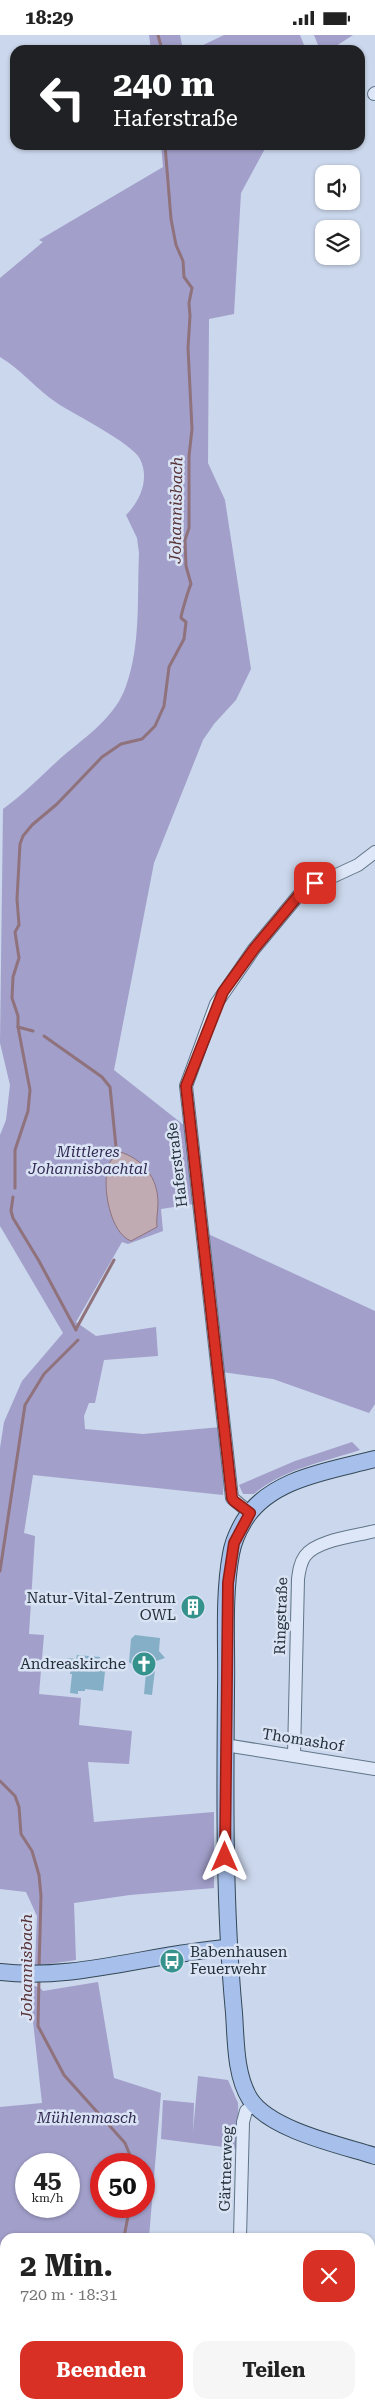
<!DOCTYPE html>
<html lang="de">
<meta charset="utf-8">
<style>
:root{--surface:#fff;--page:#f6f6f6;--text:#222;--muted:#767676;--accent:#d93025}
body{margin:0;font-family:"Roboto Serif",serif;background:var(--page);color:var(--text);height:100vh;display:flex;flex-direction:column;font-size:19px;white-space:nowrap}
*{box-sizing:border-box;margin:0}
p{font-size:16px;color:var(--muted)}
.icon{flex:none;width:28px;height:28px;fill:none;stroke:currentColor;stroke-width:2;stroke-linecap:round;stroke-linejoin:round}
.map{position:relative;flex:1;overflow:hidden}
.details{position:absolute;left:0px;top:2198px;width:375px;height:176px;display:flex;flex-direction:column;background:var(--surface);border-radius:15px 15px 0 0;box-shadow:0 1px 4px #0004}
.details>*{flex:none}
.top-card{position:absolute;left:10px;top:10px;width:355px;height:105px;border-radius:15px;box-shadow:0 1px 4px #0004;background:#202124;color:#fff;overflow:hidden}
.tools{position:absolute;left:315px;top:130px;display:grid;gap:10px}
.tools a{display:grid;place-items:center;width:45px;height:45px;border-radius:10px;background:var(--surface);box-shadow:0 1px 4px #0004;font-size:25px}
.speed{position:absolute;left:15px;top:2118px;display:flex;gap:10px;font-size:25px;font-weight:700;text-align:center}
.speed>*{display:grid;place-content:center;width:65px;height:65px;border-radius:50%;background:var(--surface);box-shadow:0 1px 4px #0004;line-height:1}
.speed small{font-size:12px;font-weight:400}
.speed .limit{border:8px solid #d22;background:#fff;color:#111}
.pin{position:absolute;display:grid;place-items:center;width:42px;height:42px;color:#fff;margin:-21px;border-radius:10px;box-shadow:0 2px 8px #0006}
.me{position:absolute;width:55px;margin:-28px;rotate:0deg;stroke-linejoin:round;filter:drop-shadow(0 0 4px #0008)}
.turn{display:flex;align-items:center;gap:18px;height:105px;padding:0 20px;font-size:22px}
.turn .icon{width:65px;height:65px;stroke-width:2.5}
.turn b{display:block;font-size:35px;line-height:42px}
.round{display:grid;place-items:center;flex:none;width:52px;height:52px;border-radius:15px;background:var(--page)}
.summary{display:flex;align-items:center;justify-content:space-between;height:85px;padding:0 20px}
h1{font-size:30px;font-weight:700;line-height:38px}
.primary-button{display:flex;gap:10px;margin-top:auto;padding:10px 20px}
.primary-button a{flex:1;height:58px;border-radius:15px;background:var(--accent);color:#fff;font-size:20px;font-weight:700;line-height:58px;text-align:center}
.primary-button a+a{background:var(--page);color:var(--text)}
.status{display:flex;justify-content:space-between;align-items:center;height:35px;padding:0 25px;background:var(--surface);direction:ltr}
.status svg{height:14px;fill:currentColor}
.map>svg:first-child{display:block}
.green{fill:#a29fca;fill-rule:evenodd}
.water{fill:#c1abb3;stroke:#8f727b}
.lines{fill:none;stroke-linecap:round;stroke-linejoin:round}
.stream{stroke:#8f727b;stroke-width:3}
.building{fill:#84afc7}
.minor-casing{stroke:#607588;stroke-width:14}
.major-casing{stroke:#344856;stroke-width:18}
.minor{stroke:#dee7f7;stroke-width:12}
.major{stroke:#a7c0eb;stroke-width:16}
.route-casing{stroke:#8d1f18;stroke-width:12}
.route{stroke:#d93025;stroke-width:9}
.labels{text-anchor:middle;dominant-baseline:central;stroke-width:5;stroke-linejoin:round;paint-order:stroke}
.park-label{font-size:15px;font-style:italic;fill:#332b54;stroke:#dae3f4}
.street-label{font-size:15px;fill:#22303a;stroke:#dae3f4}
.poi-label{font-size:15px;fill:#22303a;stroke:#dae3f4;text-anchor:end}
.water-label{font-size:16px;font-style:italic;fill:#583337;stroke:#dae3f4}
</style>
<div class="status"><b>18:29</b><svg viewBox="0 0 49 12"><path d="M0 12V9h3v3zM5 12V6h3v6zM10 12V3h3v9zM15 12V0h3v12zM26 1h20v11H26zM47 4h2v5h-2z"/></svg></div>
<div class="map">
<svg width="375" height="2373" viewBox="0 0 375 2373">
<rect width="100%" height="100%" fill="#cbd7ec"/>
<g class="green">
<path d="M149,0H180L183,15H151Z"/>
<path d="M224,0H300L306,15H193Z"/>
<path d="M314,0H353L330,15H320Z"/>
<path d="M161,110H267L241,158L234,279L209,284L208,428L225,465L251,634L236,665L214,689L203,705L154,828L114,1035L185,1091L194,1169L161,1174L163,1196L128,1209L122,1207L76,1287L96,1301L156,1292L158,1321L104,1325L95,1368H89L84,1381L85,1394L143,1399L221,1392L225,1431L223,1460L33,1440L24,1498L35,1501L29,1599L44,1600L39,1659L81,1663L79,1690L132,1696L129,1729L88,1727L94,1787L214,1777V1853L130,1860L74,1868L76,1925L35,1931L37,1881L26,1857L0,1854V1413L4,1387L22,1346L63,1298L0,1191V1100L6,1085L10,1050L0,1008L3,774C25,758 43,739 63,721C87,701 116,681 126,651C141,610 137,562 139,518L137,503L126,480C140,466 150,444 140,424C132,408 75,380 57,368C37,355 21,334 0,322V243L43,207L39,205L163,132Z"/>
<path d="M206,1198L375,1276V1369L369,1378L273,1344L222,1337Z"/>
<path d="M352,1407L360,1415C324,1427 283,1434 254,1459H243L239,1450L295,1426Z"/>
<path d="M98,1947L114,2043L161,2058L149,2202H5V2350L0,2347V2072L42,2068L29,1950L39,1952L43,1956ZM26,2129H69V2171H26ZM101,2129H144V2171H101Z"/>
<path d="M198,2041L228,2045L238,2068L239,2114L161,2104L163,2065L194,2068L193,2097Z"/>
<path d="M21,2369H223V2373H24Z"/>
</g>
<path class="water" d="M120,1117C143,1124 158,1143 158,1168C158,1176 156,1184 157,1192L131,1206C110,1198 102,1152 108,1132C110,1125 114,1122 120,1117Z"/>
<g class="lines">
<g class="stream">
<path d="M158,0L162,15"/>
<path d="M33,996L18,992V981L12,963L13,942L19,923L15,897L19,890L17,864L20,809L23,801L32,790L57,769L102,722L121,709L142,704L155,691L164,671L169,632L184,604L186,587L181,583C181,579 189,553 191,549L186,531L185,505L189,493V421L192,394L188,313L190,281L189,268L192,253L184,242L183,226L176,210L171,184L165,110"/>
<path d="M44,1001L102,1042L110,1052L117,1122"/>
<path d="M15,1153V1115L28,1076L30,1055L18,992"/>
<path d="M13,1162L11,1176L13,1183L39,1226L76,1295"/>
<path d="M76,1294L114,1225"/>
<path d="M0,1536L25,1370L44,1339L78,1305"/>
<path d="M0,1746L15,1761L19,1772L21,1799L32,1816L39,1840L41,1861L39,1934"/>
<path d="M39,1943L38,1991L64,2040L125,2108L132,2125L131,2129"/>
<path d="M124,2202L130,2171"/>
<path d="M114,2369L115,2373"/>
</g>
</g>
<g class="building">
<path d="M188,1562L201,1564L199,1581L185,1580Z"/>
<path d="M135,1600L160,1603L159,1616L165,1623L156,1626L152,1660L144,1659L146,1638L142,1632H135L129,1627L131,1604Z"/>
<path d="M77,1620L100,1622L98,1635L105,1636L103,1656L85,1654V1656H78V1659L70,1658L72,1639H70L71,1632L66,1631L67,1623L76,1624Z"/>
</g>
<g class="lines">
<defs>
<g id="minor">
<path d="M374,59L375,58"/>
<path d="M250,1478L232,1463L186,1051L216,969L254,914L298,861L308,853L358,830L375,817"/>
<path d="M225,1710L375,1734"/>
<path d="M294,1720L298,1544C299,1536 300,1528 305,1521C316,1505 356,1501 375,1496"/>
<path d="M240,2202L243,2087L246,2076L254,2069"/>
<path d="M227,2373V2369"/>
</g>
<g id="major">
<path d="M375,1424C330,1436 270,1443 244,1486C238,1496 233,1507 231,1519C223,1563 227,1610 226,1654C225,1763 224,1870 234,1978C236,2005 235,2040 250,2064C270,2095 340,2110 375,2121"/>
<path d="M0,1937C77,1946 152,1918 228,1913"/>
</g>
</defs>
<use href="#minor" class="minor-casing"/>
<use href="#major" class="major-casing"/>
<use href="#minor" class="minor"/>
<use href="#major" class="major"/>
</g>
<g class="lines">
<defs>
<path id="route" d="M225,1822L228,1548L234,1508L250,1478L234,1466L232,1463L186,1051L223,957L254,914L298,861L315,848"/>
</defs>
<use href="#route" class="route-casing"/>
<use href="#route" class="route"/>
</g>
<defs>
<symbol id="building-disc" viewBox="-11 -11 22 22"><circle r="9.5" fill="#35928c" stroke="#dae3f4"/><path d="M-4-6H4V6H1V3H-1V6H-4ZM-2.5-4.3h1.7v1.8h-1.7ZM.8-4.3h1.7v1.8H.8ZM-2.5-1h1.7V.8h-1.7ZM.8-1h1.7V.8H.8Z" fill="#fff"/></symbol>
<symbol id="church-disc" viewBox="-11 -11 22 22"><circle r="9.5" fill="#35928c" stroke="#dae3f4"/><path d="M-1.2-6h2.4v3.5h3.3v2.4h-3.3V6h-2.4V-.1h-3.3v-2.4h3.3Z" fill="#fff"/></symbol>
<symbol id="bus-disc" viewBox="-11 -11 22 22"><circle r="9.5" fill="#35928c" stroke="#dae3f4"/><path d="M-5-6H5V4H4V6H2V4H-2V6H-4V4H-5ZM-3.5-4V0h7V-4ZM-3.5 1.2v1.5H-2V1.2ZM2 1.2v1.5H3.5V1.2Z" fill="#fff"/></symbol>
</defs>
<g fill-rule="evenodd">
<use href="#building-disc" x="179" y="1558" width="28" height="28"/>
<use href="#church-disc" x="130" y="1615" width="28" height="28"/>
<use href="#bus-disc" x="158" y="1912" width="28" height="28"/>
</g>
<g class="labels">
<g class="park-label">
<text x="88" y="1117">Mittleres<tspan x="88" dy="17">Johannisbachtal</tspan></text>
<text x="87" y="2083">Mühlenmasch</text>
</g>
<g class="street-label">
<text transform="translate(177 1130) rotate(-97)">Haferstraße</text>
<text transform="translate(281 1581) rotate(-88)">Ringstraße</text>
<text transform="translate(303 1705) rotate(9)">Thomashof</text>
<text transform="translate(226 2134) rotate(-88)">Gärtnerweg</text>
</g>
<g class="poi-label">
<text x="176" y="1563">Natur-Vital-Zentrum<tspan x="176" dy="17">OWL</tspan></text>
<text x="126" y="1629">Andreaskirche</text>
<text x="190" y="1917" text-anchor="start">Babenhausen<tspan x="190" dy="17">Feuerwehr</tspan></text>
</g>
<g class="water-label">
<text transform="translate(176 475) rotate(-89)">Johannisbach</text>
<text transform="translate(26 1932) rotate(-90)">Johannisbach</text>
</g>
</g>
</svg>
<div class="tools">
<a><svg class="icon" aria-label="sound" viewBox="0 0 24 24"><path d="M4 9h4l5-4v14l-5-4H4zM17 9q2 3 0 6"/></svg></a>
<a><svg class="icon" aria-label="layers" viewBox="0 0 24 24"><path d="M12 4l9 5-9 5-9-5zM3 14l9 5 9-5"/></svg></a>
</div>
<div class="speed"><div>45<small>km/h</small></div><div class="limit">50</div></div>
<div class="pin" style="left:315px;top:848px;background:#d93025"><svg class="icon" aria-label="arrive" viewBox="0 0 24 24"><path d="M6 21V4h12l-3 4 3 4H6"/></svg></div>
<svg class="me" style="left:225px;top:1822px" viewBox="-20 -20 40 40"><path d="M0-17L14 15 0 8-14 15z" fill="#d93025" stroke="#fff" stroke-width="4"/></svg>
<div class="top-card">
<div class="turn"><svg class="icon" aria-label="left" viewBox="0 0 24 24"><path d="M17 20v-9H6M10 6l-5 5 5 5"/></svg><div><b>240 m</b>Haferstraße</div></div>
</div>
<section class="details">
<div class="summary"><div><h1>2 Min.</h1><p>720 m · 18:31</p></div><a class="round" style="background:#d93025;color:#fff"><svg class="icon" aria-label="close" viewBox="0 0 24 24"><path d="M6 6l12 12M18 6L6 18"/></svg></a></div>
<div class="primary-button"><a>Beenden</a><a>Teilen</a></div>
</section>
</div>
